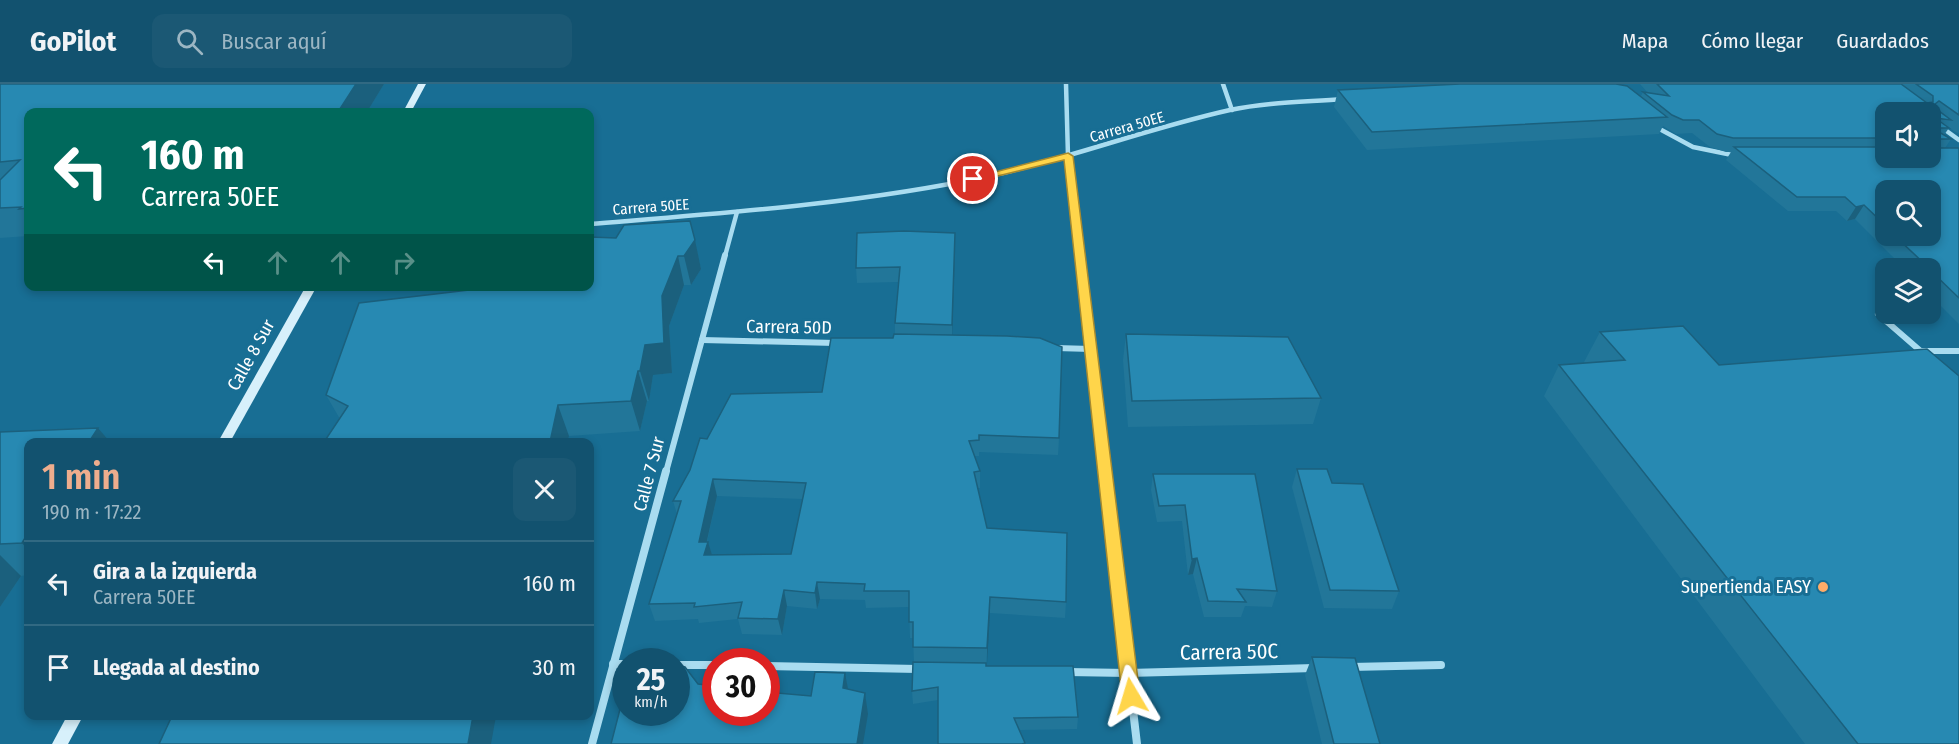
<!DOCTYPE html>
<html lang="es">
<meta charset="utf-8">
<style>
:root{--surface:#12526f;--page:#1b5874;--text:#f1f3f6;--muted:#9cb6c3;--line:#316982;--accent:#eead8d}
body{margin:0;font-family:"Fira Sans Condensed",sans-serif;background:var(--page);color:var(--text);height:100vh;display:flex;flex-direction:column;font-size:22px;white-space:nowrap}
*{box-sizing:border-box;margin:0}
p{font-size:20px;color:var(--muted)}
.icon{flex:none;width:33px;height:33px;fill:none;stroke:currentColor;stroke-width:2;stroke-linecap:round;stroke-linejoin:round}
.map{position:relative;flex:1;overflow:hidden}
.details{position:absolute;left:24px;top:354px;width:570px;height:282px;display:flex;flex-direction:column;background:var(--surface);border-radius:12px;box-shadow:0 3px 9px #0003}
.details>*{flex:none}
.hud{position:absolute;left:24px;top:24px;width:570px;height:183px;border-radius:12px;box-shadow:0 3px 9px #0003;background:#00695c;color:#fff;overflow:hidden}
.controls{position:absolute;left:1875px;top:18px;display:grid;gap:12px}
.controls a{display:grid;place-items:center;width:66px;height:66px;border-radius:12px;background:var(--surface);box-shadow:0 3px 9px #0003;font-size:30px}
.speed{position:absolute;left:612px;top:564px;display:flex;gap:12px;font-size:30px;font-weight:700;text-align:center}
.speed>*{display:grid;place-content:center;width:78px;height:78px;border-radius:50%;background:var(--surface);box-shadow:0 3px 9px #0003;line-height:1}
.speed small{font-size:15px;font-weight:400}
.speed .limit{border:9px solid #d22;background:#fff;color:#111}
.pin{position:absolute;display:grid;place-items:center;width:51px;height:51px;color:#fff;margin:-26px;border:3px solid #fff;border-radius:50%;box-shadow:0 2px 6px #0007}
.me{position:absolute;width:66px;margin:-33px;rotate:353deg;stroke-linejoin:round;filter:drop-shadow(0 0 4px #0008)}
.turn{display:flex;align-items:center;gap:21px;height:126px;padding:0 18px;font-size:27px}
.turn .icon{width:78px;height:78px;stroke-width:2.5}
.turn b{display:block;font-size:42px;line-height:51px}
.lanes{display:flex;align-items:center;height:57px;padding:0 18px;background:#0003;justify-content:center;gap:30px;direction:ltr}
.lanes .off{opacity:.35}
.round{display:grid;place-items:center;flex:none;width:63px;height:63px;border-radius:12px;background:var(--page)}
.headline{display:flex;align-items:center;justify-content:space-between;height:102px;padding:0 18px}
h1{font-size:36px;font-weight:600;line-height:45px;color:var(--accent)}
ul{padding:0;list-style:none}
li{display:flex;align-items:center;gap:18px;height:84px;padding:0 18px;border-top:2px solid var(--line)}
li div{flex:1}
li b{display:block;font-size:22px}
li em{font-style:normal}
header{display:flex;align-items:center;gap:36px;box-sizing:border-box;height:84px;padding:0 30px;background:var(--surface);border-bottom:2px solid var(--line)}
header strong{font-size:28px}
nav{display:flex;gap:33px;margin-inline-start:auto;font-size:21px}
.search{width:420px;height:54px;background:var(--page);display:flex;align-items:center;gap:15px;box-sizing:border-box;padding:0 21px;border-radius:12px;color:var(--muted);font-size:22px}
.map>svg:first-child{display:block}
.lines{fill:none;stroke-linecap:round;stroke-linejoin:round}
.street-far2{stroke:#a9dcf0;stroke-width:4.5}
.street-far1{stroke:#a9dcf0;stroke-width:6}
.street{stroke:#a9dcf0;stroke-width:8}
.secondary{fill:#d7f0fb;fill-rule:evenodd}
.wall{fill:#227699;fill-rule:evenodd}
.shaded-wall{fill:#1b607d}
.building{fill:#2789b2;stroke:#1b607d;stroke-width:1.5;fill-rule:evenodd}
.route{fill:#ffd54a;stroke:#a68a30;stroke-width:1.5}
.poi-dot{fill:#ffac68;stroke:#186e94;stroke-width:2}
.labels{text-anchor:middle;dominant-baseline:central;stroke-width:6;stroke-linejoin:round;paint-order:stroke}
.far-street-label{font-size:15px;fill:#fff;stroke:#186e94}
.street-label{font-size:18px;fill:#fff;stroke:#186e94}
.poi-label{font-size:18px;fill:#fff;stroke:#186e94;text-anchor:end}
.near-street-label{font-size:21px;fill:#fff;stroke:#186e94}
</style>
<header>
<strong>GoPilot</strong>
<div class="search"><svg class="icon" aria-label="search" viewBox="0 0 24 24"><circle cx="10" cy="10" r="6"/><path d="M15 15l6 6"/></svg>Buscar aquí</div>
<nav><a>Mapa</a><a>Cómo llegar</a><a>Guardados</a></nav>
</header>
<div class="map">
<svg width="1959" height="660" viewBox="0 0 1959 660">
<rect width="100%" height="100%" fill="#186e94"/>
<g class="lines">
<g class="street-far2">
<path d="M1066,0L1068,72L1080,172"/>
<path d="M1223,0L1232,26"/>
<path d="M1930,35L1959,56"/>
<path d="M1654,42L1693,63L1737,72"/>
<path d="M590,140C724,129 858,120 990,92C1071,74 1149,44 1230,26C1267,18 1305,18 1343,15"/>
<path d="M725,172L737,128"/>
</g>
<g class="street-far1">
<path d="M1080,171L1105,388"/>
<path d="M1878,230L1924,270"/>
<path d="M702,256L836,259"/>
<path d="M1056,264L1091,265"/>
<path d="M1922,267H1959"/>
<path d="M666,388L725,171"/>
</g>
<g class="street">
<path d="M1105,387L1137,660"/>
<path d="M613,580H626"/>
<path d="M676,581H716"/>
<path d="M766,582L918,585"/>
<path d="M1351,583L1441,581"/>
<path d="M1067,588L1128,589L1314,584"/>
<path d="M592,660L666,387"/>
</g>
<g class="secondary">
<path d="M418,0H426L411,28H403Z"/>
<path d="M306,202H317L230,358H218Z"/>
<path d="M67,632H83L68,660H52Z"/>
</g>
</g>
<g class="wall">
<path d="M0,0H384L367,28H28V152L0,154Z"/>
<path d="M1640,0H1959V50L1946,42L1949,44L1944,51L1951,55L1945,64H1959V240L1930,211V184H1904L1855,135L1847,137L1836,127H1788L1726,76L1731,68H1726L1710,63L1692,49L1676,50L1663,42L1659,50L1367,66L1334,23L1338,6L1641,12L1643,8L1648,9ZM1886,28L1930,74H1886ZM1886,106L1930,152H1886Z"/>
<path d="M690,137L701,185L691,201H684L669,242L672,289L653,291L649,317H647L640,347L569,352L340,335L326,311L590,202L616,154Z"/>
<path d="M955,165L952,251L1059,354L1058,371L979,368V372H975L980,387V404H978L987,444L1066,518L1065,534L990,529L986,582L1078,633L1077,645L1020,646L1025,660H938V616L913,620L912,607L914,578L913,554H910L909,523L866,524L865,516L820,515L817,525L787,522L782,551L742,550L738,535L699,539L698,535L655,537L649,520L677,430L673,417L707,355L822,308L893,254L895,250V239L898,198L857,199L856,184ZM717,412L802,415L791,470L712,471L707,458Z"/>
<path d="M1600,248L1959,660H1805L1544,312L1559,281L1585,279L1584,278Z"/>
<path d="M1126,250L1321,314L1313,340L1128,343L1123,276Z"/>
<path d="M0,348L28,358V491L21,492L0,523Z"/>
<path d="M1297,385L1332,399L1399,507L1392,525L1324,524L1292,403Z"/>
<path d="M1153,390L1277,507L1272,523L1245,522L1241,533H1204L1193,490L1188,491L1182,437L1157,438L1151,406Z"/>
<path d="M1312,573L1380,660H1322L1305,591Z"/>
</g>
<g class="shaded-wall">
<path d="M356,0H384L367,28H338Z"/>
<path d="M1864,121L1855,135L1847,137L1856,123Z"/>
<path d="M955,149V165L952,257V241Z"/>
<path d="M695,156L701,185L691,201L684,172Z"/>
<path d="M678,172L684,201L669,242L672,289L653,291L649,317L640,287L645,261L662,212Z"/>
<path d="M638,287L647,317L640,347L631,317Z"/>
<path d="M558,321L569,352L567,358H550Z"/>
<path d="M98,344L110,358H89Z"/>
<path d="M713,395L717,412L703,474L699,458Z"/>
<path d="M28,449V466L22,459Z"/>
<path d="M708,458L713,474L704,471Z"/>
<path d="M0,471L21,492L0,523Z"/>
<path d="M1197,474L1193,490L1188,491L1192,475Z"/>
<path d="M817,498L820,515L817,525L815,509Z"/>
<path d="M784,506L787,522L782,551L778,535Z"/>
<path d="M990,513V529L987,580V564Z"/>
<path d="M845,589L849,610L843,604Z"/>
<path d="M865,609L868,630L863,660H857Z"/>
<path d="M473,632H496L491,660H468Z"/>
</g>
<g class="building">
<path d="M0,0H356L338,28H28V124L19,125L21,123L0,124V96L20,76L0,78Z"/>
<path d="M1460,0H1616L1627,2L1667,33L1372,48L1338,6Z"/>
<path d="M1657,0H1901L1927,19L1933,18V12L1916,0H1959V31L1939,17L1935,20V24L1951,36L1935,34L1949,44H1932L1951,55H1937L1935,60L1939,64H1959V214L1930,186V184H1929L1895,152H1930V106H1886V142L1864,121L1856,123L1845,113H1797L1734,63H1886V74H1930V28H1886V54H1733L1717,50L1699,36H1683L1672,31L1643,8L1669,12Z"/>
<path d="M690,137L695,156L684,172H678L662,212L664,259L645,261L640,287H638L631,317L558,321L550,358H324L348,322L326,311L359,219L503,202H590V153L616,154L624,141Z"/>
<path d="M904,147L955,149L952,241L895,239L900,183L856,184L857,149Z"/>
<path d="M1683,242L1719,281L1927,265L1959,292V660H1858L1559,281L1625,276L1600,248Z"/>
<path d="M894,250L1007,252L1040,254L1062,263L1059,354L979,351V356L969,357L980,387L974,388L987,444L1067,449L1066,518L990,513L987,564L913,563V538H909V507H864L865,500L817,498L815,509L784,506L778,535L738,534L742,518L694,523L695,519L649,520L681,417H673L690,386L700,354L707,355L731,310L822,308L831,254H893ZM713,395L806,399L791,470L704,471L708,458H699Z"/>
<path d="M1126,250L1288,253L1321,314L1132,317Z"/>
<path d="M98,344L89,358H28V449L22,459L0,460V348Z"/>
<path d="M1297,385H1327L1332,399L1363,400L1399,507L1330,506Z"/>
<path d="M1153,390H1255L1277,507L1237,505L1246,518L1208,517L1197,474L1192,475L1185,421L1159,422Z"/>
<path d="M1312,573L1355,574L1380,660H1334Z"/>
<path d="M632,575L648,578H632Z"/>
<path d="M913,578L986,579V582H1073L1078,633L1014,634L1025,659L1022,660H938V603L912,607Z"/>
<path d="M676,581L685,583L698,600L716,602V628H766V608L811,612L815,588L845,589L843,604L865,609L857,660H611L626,602V628H676Z"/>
<path d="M172,632H473L468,660H159Z"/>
</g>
<path class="route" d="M1068,69L1073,72L1140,612L1137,618L1131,620L1125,618L1122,612L1064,76L973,98L968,95Z"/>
<circle class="poi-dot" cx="1823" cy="503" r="6"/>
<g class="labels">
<g class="far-street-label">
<text transform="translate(1127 43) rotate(-16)">Carrera 50EE</text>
<text transform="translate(651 123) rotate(-4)">Carrera 50EE</text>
</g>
<g class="street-label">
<text transform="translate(789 243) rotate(1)">Carrera 50D</text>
<text transform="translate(251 271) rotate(-61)">Calle 8 Sur</text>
<text transform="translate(649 390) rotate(-75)">Calle 7 Sur</text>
</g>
<g class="poi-label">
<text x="1811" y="503">Supertienda EASY</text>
</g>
<g class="near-street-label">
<text transform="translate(1229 568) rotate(-1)">Carrera 50C</text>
</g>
</g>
</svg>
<div class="controls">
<a><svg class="icon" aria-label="sound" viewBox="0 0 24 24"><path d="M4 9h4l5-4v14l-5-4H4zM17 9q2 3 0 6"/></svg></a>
<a><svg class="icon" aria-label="search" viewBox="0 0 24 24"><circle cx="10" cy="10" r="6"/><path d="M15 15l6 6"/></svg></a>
<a><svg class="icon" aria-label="layers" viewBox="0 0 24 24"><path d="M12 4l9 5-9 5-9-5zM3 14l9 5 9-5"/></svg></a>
</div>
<div class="speed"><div>25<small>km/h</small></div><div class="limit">30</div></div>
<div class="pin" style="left:973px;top:95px;background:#d93025"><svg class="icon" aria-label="arrive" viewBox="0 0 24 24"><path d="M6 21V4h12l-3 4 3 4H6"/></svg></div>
<svg class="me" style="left:1131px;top:612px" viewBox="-20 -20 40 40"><path d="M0-17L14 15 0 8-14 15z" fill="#ffd54a" stroke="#fff" stroke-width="4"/></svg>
<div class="hud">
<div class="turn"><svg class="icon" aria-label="left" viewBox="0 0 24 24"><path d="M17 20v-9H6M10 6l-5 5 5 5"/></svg><div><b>160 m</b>Carrera 50EE</div></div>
<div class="lanes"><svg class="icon" aria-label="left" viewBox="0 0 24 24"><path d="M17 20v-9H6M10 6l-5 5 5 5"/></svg><svg class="icon off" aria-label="ahead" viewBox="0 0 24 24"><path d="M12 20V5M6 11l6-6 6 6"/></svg><svg class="icon off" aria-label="ahead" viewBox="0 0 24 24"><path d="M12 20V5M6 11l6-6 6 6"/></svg><svg class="icon off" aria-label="right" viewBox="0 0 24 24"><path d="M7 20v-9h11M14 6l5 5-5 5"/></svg></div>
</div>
<section class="details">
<div class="headline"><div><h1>1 min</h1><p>190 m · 17:22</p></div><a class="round"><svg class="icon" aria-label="close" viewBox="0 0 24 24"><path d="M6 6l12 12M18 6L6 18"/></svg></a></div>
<ul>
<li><svg class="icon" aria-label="left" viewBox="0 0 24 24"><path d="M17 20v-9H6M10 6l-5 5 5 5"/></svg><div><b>Gira a la izquierda</b><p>Carrera 50EE</p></div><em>160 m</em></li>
<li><svg class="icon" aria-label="arrive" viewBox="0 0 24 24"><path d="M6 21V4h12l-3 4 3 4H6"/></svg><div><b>Llegada al destino</b></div><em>30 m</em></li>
</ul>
</section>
</div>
